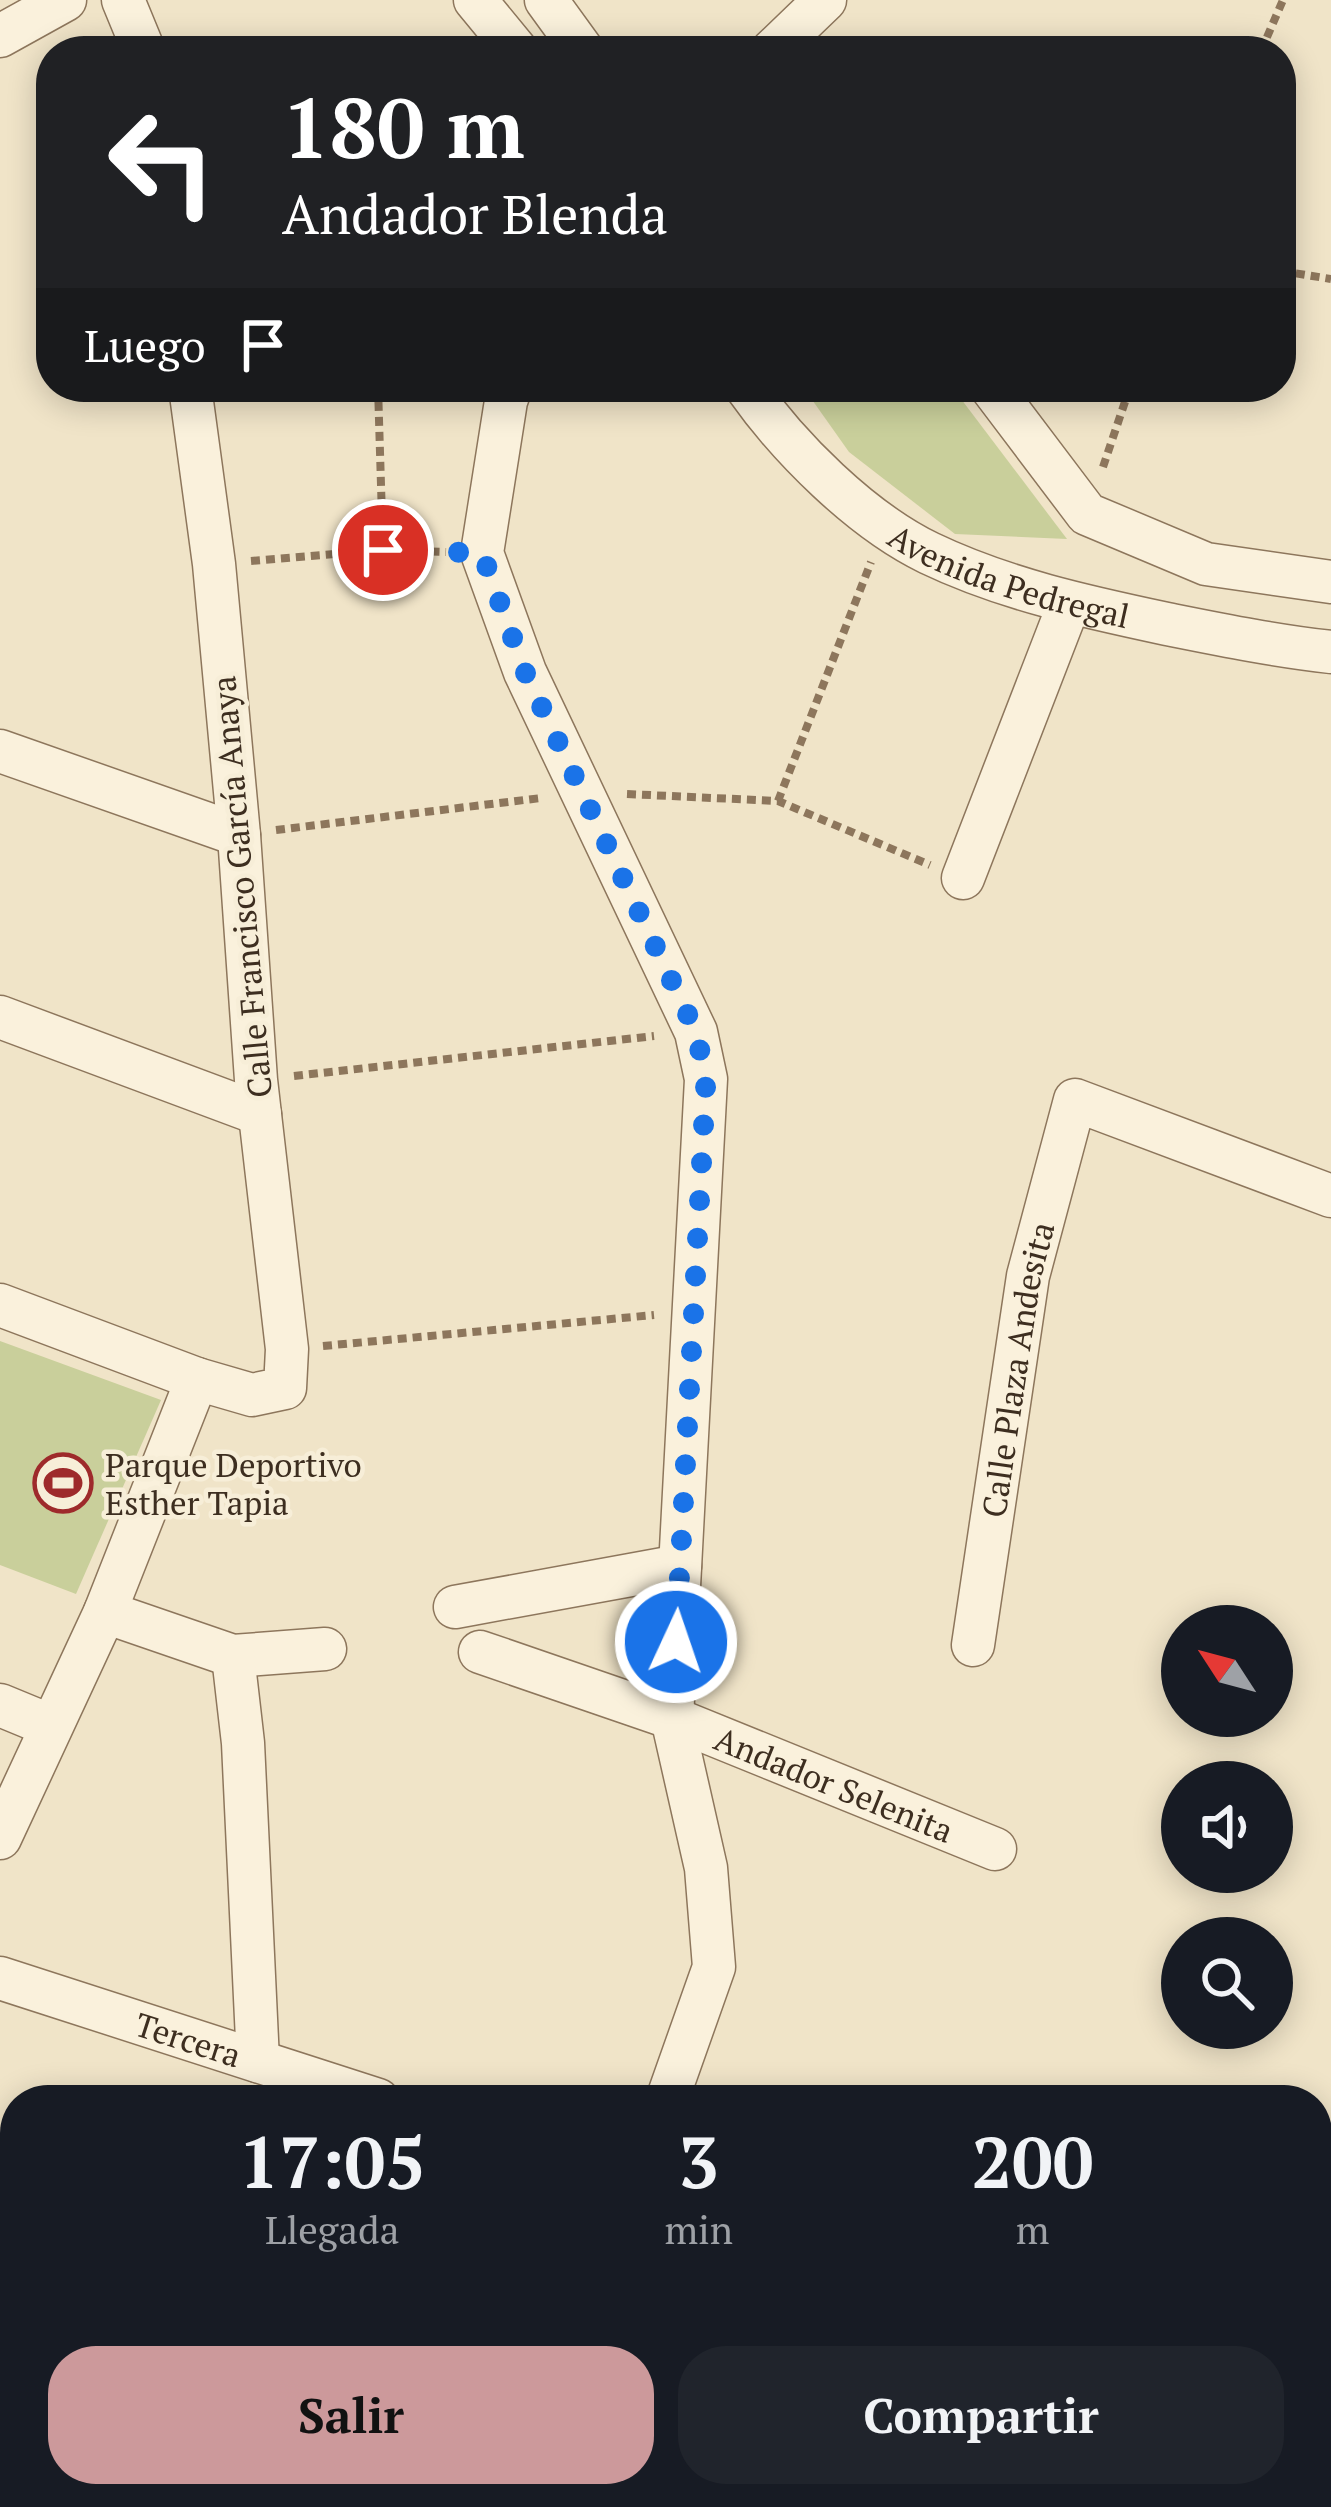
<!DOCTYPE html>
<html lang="es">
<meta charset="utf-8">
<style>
:root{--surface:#171b24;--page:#20242c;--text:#f1f3f6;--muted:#9ea1a6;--accent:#cc999b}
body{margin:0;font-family:"PT Serif",serif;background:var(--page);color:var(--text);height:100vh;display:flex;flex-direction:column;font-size:45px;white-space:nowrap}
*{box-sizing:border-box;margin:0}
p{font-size:39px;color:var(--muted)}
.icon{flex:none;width:66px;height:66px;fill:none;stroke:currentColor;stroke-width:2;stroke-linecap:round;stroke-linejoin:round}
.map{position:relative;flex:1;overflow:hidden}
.details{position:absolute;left:0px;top:2085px;width:1332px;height:423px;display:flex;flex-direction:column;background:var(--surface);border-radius:48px 48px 0 0;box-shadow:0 6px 30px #0003}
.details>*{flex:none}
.guide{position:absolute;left:36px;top:36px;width:1260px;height:366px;border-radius:48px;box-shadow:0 6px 30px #0003;background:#202124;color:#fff;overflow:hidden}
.needle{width:78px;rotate:306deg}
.controls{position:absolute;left:1161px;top:1605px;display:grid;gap:24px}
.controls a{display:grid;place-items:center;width:132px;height:132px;border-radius:50%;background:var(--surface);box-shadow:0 6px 30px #0003;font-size:60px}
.pin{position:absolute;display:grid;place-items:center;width:102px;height:102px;color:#fff;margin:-51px;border:6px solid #fff;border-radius:50%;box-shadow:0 3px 12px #0007}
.me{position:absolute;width:132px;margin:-66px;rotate:3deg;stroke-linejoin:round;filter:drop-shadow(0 0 9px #0008)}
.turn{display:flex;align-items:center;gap:42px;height:252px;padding:0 48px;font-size:54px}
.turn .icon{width:156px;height:156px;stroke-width:2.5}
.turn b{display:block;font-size:84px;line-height:102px}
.then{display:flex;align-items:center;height:114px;padding:0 48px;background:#0003;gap:24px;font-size:45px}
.eta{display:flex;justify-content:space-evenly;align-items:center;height:204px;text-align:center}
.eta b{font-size:72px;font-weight:700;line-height:84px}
.cta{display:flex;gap:24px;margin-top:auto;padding:24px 48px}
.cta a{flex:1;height:138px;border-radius:48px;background:var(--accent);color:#111;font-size:48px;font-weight:700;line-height:138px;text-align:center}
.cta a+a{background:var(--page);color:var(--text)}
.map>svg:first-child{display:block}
.green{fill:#c9cf9b}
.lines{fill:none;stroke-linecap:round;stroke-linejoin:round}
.minor-casing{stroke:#8d765c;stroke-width:45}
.path{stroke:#8d765c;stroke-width:8;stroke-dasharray:9 6;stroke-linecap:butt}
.minor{stroke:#faf1dc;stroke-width:42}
.route{stroke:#1a73e8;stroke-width:21;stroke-dasharray:0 37.8}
.labels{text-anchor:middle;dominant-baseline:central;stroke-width:9;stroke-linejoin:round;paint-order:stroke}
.street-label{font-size:33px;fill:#3d2e20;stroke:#f7eed8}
.poi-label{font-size:33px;fill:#3d2e20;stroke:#f7eed8;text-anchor:start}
</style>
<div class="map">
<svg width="1331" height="2507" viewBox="0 0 1331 2507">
<rect width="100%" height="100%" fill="#f0e4c8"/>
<g class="green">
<path d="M803,387H952L1067,539L955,534L849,452Z"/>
<path d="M0,1341L161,1400L76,1594L0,1565Z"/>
</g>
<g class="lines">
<defs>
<g id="minor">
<path d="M123,0L144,51"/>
<path d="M475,0L517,51"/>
<path d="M546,0L583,51"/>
<path d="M0,36L65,0"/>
<path d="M772,51L825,0"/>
<path d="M511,387L506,401L482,553L525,672L696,1032L706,1079L672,1718L706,1868L714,1967L667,2100"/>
<path id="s1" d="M746,387C789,448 861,520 929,553C1004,589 1087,607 1167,624C1222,635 1276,646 1331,652"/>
<path d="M991,387L1087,514L1206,564L1331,582"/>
<path d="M0,751L239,835"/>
<path d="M963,878L1069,604"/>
<path d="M0,1017L260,1114"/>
<path d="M0,1305L197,1379L252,1395L285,1388L287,1349L256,1080L239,835L214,564L190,387"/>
<path d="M455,1607L680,1566"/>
<path d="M105,1612L233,1656L325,1649"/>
<path id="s2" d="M973,1645L1028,1276L1075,1100L1331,1196"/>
<path id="s3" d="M480,1652L672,1718L995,1849"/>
<path d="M233,1656L243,1743L258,2061"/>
<path d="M0,1705L51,1726"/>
<path d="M0,1838L105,1612L197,1379"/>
<path id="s4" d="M0,1978L378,2100"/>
<path d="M1317,2374L1331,2379"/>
<path d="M1317,2445L1331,2450"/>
<path d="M0,2491L40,2507"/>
<path d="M143,2507L149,2493"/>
<path d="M547,2507L553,2493"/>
<path d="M988,2507L994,2493"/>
</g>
</defs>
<use href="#minor" class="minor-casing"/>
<g class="path">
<path d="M1261,51L1283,0"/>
<path d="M1281,271L1331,279"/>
<path d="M378,387L383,550"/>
<path d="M1103,467L1130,387"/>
<path d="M251,561L383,550L446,552"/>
<path d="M627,794L778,801L930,865"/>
<path d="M778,801L871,562"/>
<path d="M276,830L541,798"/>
<path d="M294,1076L654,1036"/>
<path d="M323,1346L654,1315"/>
</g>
<use href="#minor" class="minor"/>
</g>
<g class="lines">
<path class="route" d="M383,550L482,553L525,672L696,1032L706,1079L676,1642"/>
</g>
<defs>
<symbol id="stadium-ring" viewBox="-11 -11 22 22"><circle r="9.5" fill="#f7eed8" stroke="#9e2a2b" stroke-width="1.5"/><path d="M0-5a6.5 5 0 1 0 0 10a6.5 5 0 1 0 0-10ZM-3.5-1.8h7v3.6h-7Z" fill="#9e2a2b"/></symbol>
</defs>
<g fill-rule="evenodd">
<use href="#stadium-ring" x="30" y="1450" width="66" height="66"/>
</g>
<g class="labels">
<g class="street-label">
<text stroke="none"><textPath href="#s1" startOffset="333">Avenida Pedregal</textPath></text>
<text transform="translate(241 887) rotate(-95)">Calle Francisco García Anaya</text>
<text stroke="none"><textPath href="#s2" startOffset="279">Calle Plaza Andesita</textPath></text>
<text stroke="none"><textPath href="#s3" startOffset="378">Andador Selenita</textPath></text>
<text stroke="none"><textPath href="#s4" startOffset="198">Tercera</textPath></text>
</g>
<g class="poi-label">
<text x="105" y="1464">Parque Deportivo<tspan x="105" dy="38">Esther Tapia</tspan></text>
</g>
</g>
</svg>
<div class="controls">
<a><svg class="needle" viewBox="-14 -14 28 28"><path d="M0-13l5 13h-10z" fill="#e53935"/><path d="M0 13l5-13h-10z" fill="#9ea1a6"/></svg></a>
<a><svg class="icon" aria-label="sound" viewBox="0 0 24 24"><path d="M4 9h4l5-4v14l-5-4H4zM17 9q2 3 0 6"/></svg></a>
<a><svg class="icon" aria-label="search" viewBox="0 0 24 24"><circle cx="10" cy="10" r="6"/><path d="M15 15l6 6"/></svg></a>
</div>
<div class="pin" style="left:383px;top:550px;background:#d93025"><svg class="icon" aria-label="arrive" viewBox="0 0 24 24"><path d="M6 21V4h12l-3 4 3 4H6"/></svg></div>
<svg class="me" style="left:676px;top:1642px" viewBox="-20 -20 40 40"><circle r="17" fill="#1a73e8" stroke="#fff" stroke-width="3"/><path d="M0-11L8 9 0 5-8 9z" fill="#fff"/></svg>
<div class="guide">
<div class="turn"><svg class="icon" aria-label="left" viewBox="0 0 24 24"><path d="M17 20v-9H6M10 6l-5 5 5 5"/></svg><div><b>180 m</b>Andador Blenda</div></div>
<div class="then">Luego<svg class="icon" aria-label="arrive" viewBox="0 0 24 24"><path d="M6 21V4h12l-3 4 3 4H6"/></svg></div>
</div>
<section class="details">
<div class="eta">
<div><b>17:05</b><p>Llegada</p></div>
<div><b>3</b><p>min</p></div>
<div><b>200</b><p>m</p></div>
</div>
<div class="cta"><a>Salir</a><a>Compartir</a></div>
</section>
</div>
